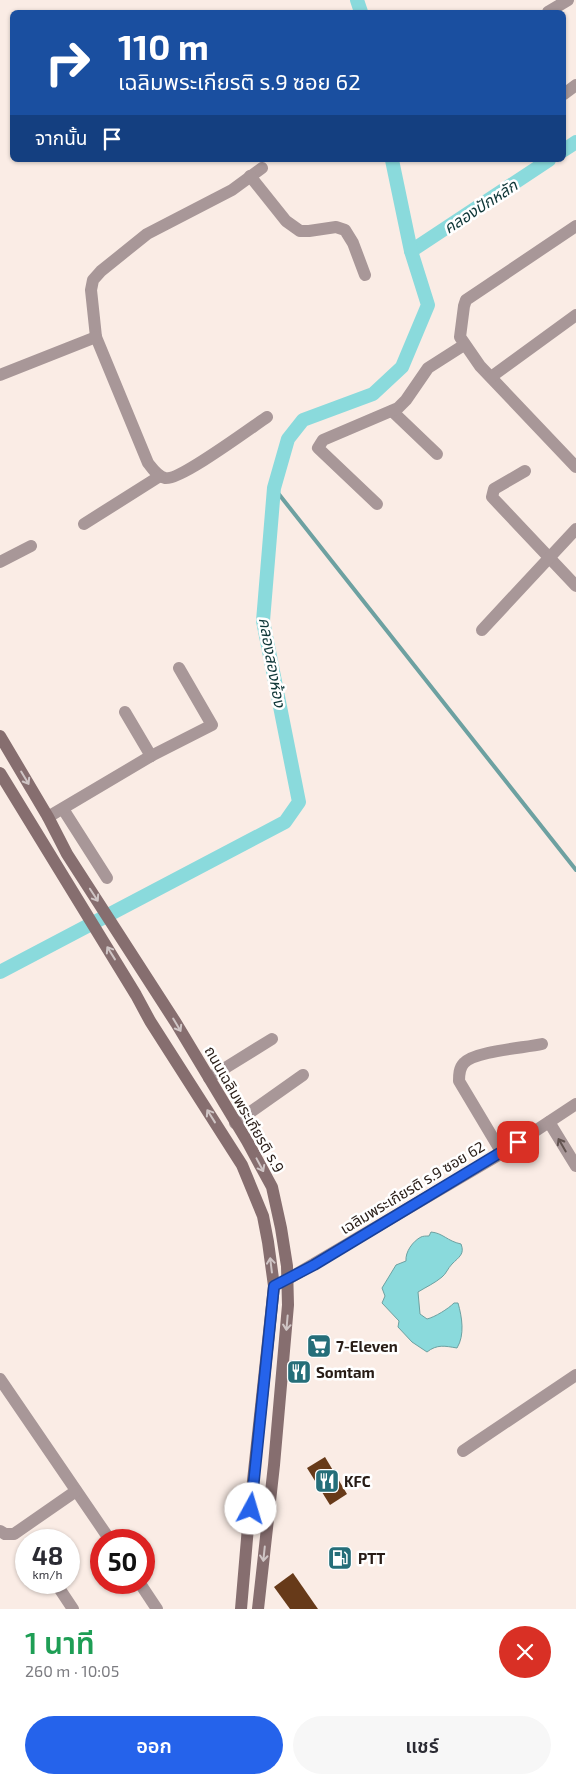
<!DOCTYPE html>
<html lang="th">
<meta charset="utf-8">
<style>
:root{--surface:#fff;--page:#f7f7f7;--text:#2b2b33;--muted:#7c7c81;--accent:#2563eb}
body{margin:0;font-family:"Exo 2","Noto Sans Thai",sans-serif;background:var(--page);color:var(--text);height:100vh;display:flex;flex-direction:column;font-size:19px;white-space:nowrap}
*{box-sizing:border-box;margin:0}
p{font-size:16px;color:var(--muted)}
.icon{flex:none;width:28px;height:28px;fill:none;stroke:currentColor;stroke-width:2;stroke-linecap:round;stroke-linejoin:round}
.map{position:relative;height:1609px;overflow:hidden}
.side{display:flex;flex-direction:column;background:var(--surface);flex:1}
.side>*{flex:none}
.guide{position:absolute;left:10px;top:10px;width:556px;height:152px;border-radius:8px;box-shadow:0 1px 4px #0004;background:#1a4fa0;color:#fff;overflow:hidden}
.speed{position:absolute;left:15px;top:1529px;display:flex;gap:10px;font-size:25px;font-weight:700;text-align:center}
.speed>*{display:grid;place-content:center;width:65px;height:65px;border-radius:50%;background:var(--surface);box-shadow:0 1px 4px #0004;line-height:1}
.speed small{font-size:12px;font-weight:400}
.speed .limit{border:8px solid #d22;background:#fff;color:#111}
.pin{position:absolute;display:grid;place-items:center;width:42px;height:42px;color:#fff;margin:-21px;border-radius:10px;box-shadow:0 2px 8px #0006}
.me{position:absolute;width:55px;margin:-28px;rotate:6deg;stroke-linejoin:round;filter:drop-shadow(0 0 4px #0008)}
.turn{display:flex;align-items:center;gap:18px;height:105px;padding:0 25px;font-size:22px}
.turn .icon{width:65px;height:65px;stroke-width:2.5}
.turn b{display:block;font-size:35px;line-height:42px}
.then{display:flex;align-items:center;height:48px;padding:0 25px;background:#0003;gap:10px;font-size:19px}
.round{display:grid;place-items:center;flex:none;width:52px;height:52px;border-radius:26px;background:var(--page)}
.head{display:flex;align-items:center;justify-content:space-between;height:85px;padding:0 25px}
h1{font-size:30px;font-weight:600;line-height:38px;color:#1e9e55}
.action{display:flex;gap:10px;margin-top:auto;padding:10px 25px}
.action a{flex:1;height:58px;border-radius:30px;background:var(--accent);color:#fff;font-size:20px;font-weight:600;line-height:58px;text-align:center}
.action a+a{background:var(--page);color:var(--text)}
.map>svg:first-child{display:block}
.water{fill:#8adadc;stroke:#6da1a1}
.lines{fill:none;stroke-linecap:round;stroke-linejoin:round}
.stream{stroke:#6da1a1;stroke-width:4}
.canal{stroke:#8adadc;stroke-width:14}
.building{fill:#673a19}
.street{stroke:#a89798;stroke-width:12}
.secondary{stroke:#866e6f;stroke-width:12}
.oneway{stroke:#cfc5c5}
.oneway2{stroke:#625350}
.route-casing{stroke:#184099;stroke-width:12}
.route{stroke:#2563eb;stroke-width:9}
.labels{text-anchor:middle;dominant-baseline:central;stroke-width:5;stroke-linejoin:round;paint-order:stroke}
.street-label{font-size:15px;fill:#281c16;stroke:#fff}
.poi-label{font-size:15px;font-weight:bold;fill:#281c16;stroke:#fff;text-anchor:start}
.water-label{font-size:16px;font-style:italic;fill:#0e3637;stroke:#fff}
</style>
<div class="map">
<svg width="576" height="1609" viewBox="0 0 576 1609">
<rect width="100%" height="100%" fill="#faece5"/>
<path class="water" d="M431,1232C443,1233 447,1241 461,1244C465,1254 459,1257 452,1264C448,1268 446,1274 442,1277C435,1283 426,1287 418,1292L420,1314L427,1319C435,1317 448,1309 454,1303H458C462,1317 465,1335 457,1348C445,1346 437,1344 427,1352L412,1342L398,1327L399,1321L382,1303L385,1296L382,1288L396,1265L406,1261C405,1252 413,1241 421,1237C423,1236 426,1236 429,1236Z"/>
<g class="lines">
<path class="stream" d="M274,488L576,870"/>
<g class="canal">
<path d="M357,0L361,12"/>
<path d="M564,150L576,142"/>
<path d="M411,251L549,160"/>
<path d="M0,972L285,822L299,802L263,621L274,488L288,439L303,420L373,394L402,367L428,305L411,251L392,160"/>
</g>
</g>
<g class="building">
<path d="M325,1457L347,1494L330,1505L307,1468Z"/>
<path d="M293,1573L318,1609H290L274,1587Z"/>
</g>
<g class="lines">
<g class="street">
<path d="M548,12L568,0"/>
<path d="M564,94L576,85"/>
<path d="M262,168L232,190L147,234L101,271L93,280L91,290L96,337L148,463C153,469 157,476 165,478C178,482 252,427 267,417"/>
<path d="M250,176L286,221L300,231H309L336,227L345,230L353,243L365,275"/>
<path d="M576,226L466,300L464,306L460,337L480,366L576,467"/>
<path d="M0,375L96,337"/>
<path d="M491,377L576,315"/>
<path d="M392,411L437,454"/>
<path d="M525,471L494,489L492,497L576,586"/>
<path d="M377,504L318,448L323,440L398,408L406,400L428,368L464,345"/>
<path d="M84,524L160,476"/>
<path d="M0,562L31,546"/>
<path d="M482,630L576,529"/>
<path d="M125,712L151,756"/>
<path d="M63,809L107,878"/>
<path d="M48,817L151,756L212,725L179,668"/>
<path d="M209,1078L272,1039"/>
<path d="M549,1122L576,1166"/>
<path d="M235,1123L303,1075"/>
<path d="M502,1153L459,1081C459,1075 459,1068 464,1063C475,1051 524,1048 542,1044"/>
<path d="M288,1279L502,1153L576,1104"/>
<path d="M0,1379L110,1540"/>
<path d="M463,1451L576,1375"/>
<path d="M0,1531L5,1534H14L76,1491"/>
<path d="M55,1582L73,1609"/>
<path d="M139,1582L157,1609"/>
</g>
<g class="secondary">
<path d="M0,736L48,817L67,854L176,1023L247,1141L272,1187L281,1228L287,1266L288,1305L274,1465L258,1609"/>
<path d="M0,773L136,995L150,1021L242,1165L263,1216L268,1242L274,1286L248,1527L241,1609"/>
</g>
</g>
<defs><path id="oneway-shaft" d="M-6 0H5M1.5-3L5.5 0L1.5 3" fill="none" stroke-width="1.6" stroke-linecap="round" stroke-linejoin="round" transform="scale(1.25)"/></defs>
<g class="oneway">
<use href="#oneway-shaft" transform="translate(25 778) rotate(59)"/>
<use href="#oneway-shaft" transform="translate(94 895) rotate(57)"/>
<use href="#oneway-shaft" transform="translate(111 953) rotate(-122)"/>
<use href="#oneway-shaft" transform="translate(177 1025) rotate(59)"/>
<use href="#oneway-shaft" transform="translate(211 1116) rotate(-122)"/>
<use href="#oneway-shaft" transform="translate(260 1165) rotate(62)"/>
<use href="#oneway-shaft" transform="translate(271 1265) rotate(-97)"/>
<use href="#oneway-shaft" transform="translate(287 1323) rotate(95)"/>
<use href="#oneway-shaft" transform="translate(264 1554) rotate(96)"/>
</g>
<use class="oneway2" href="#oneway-shaft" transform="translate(562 1145) rotate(-120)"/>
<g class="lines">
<defs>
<path id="route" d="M251,1509L274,1286L314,1265L518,1142"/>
</defs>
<use href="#route" class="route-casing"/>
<use href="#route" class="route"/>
</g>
<defs>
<symbol id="supermarket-square" viewBox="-11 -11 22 22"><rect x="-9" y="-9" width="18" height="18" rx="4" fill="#256e79" stroke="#fff"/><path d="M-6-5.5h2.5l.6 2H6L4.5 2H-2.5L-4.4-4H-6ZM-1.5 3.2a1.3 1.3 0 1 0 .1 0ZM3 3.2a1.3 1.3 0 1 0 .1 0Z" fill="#fff"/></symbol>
<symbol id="restaurant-square" viewBox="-11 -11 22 22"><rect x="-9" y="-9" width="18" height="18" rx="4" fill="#256e79" stroke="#fff"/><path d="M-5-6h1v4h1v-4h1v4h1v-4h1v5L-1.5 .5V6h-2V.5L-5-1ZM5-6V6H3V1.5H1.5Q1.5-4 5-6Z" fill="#fff"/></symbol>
<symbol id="fuel-square" viewBox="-11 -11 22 22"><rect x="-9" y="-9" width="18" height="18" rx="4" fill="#256e79" stroke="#fff"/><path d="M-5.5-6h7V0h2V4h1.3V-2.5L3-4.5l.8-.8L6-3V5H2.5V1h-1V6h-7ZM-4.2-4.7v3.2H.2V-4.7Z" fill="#fff"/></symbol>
</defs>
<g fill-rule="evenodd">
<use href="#supermarket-square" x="305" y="1332" width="28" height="28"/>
<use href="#restaurant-square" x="285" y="1358" width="28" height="28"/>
<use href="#restaurant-square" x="313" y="1467" width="28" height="28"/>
<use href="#fuel-square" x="326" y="1544" width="28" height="28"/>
</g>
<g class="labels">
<g class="street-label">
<text transform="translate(245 1109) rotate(60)">ถนนเฉลิมพระเกียรติ ร.9</text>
<text transform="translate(412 1187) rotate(-31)">เฉลิมพระเกียรติ ร.9 ซอย 62</text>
</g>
<g class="poi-label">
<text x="336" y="1346">7-Eleven</text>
<text x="316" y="1372">Somtam</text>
<text x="344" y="1481">KFC</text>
<text x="358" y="1558">PTT</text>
</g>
<g class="water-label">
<text transform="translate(480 206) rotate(-33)">คลองปักหลัก</text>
<text transform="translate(273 662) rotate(80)">คลองสองห้อง</text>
</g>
</g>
</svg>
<div class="speed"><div>48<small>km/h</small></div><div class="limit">50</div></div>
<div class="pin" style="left:518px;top:1142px;background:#d93025"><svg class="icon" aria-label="arrive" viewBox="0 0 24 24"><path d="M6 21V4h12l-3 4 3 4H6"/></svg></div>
<svg class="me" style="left:251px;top:1509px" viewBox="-20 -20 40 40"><circle r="19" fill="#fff"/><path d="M0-13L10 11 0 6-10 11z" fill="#2563eb"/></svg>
<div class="guide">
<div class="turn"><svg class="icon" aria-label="right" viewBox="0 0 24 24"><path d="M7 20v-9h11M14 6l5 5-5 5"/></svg><div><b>110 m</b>เฉลิมพระเกียรติ ร.9 ซอย 62</div></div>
<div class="then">จากนั้น<svg class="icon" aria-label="arrive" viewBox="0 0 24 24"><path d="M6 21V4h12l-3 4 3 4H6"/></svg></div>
</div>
</div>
<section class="side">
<div class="head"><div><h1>1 นาที</h1><p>260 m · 10:05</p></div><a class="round" style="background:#d93025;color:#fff"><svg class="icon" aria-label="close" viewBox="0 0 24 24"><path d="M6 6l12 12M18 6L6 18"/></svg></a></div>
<div class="action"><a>ออก</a><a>แชร์</a></div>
</section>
